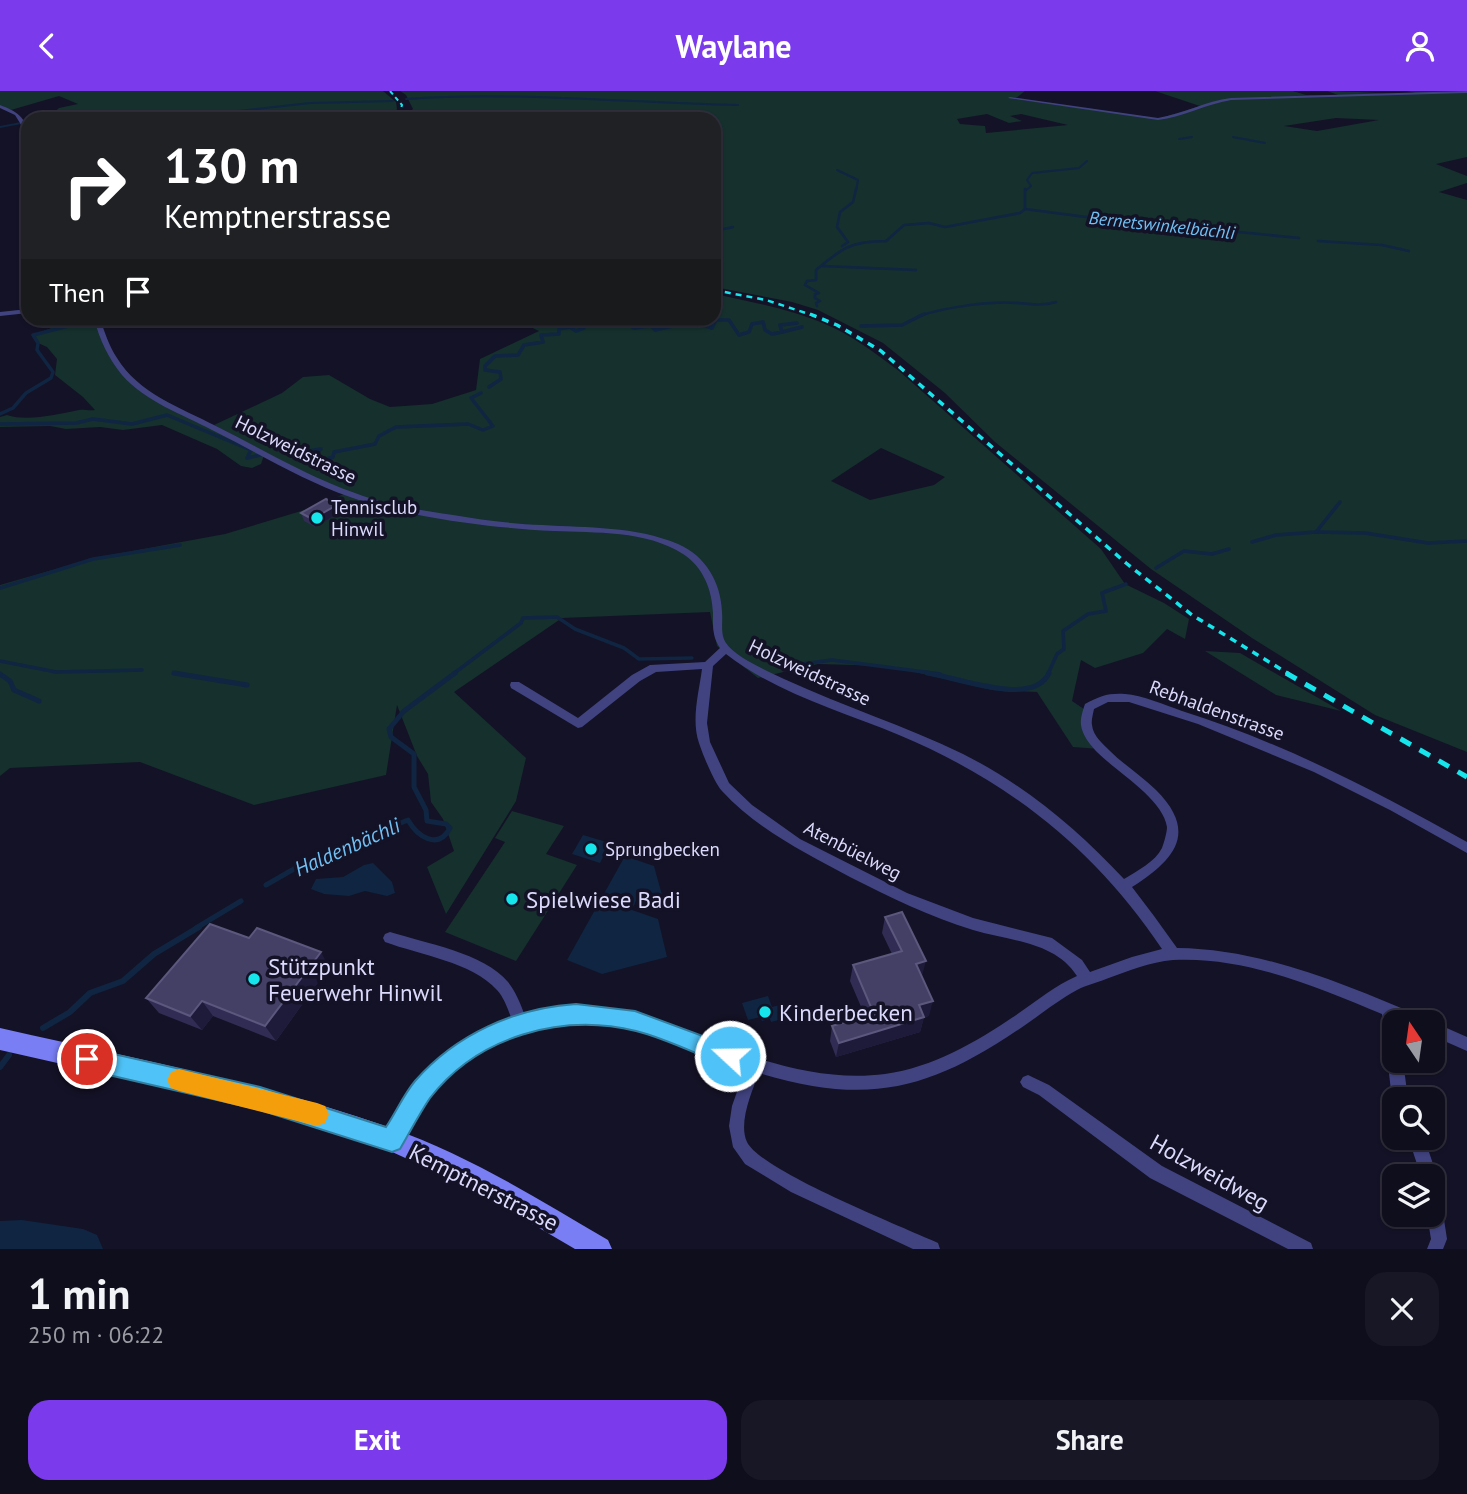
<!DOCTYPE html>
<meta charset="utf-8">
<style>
:root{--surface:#0f0e1c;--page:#181725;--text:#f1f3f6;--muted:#9b9ca3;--line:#2f2e3b;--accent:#7c3aed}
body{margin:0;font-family:"PT Sans",sans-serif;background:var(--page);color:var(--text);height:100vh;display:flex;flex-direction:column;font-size:26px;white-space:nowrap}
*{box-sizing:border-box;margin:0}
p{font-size:23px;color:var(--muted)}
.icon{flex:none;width:38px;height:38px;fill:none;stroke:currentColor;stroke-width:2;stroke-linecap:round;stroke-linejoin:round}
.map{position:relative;height:1158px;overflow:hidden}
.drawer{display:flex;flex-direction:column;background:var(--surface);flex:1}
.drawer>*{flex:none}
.top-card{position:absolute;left:21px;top:21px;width:700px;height:214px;border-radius:21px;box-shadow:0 2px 5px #0004,0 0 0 2px var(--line);background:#202124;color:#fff;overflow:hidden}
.needle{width:46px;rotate:347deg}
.tools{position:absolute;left:1382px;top:919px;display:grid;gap:14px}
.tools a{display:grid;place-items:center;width:63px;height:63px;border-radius:14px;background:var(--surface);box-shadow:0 2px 5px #0004,0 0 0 2px var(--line);font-size:35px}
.pin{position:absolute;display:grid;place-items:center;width:60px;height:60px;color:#fff;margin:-30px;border:4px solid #fff;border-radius:50%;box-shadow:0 2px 7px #0007}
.me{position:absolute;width:77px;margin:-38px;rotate:291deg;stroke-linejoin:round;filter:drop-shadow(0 0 5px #0008)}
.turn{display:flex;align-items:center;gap:24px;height:147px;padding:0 28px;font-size:32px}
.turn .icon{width:91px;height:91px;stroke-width:2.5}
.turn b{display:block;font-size:49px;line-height:60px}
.then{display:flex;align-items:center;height:66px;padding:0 28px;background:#0003;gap:14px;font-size:26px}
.round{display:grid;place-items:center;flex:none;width:74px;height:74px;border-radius:21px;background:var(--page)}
.overview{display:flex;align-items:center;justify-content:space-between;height:119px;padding:0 28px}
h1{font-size:42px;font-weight:700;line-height:52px}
.button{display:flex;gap:14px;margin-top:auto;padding:14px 28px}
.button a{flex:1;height:80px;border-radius:21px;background:var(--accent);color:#fff;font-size:28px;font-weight:700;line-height:80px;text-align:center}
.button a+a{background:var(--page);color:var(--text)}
header{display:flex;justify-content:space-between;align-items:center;height:91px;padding:0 28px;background:var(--accent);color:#fff;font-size:32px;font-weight:700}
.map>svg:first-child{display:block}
.green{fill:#15302d;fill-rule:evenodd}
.water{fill:#0f2542}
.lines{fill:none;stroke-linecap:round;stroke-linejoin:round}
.stream-far4{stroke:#0f2542;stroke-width:2}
.stream-far3{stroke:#0f2542;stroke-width:2.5}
.stream-far2{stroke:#0f2542;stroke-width:3.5}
.stream-far1{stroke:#0f2542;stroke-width:5}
.stream{stroke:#0f2542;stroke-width:6}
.river{fill:#0f2542;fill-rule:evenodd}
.street{fill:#414381;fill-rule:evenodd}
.secondary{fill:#797ef4;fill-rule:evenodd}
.rail-far3{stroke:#16e5ec;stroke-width:2;stroke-dasharray:4.5 3.5;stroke-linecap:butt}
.rail-far2{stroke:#16e5ec;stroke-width:2.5;stroke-dasharray:6 5;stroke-linecap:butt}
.rail-far1{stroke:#16e5ec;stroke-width:3.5;stroke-dasharray:7 6;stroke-linecap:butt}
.rail{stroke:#16e5ec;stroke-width:5;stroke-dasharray:12 10;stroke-linecap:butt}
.wall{fill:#312c53}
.shaded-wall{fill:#1e1a39}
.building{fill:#433f65;stroke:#5b577d;stroke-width:2}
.route{fill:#4fc3f7;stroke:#337fa1;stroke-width:2}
.slow{fill:#f59e0b}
.poi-dot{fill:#16e5ec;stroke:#141226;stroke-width:2.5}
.labels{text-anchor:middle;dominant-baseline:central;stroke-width:7;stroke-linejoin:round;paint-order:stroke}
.far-water-label{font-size:18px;font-style:italic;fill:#71c0f4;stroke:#141226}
.street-label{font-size:19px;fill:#dcdafc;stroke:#141226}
.poi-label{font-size:19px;fill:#dcdafc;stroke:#141226;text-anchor:start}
.water-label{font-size:21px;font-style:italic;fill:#71c0f4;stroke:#141226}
.near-poi-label{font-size:23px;fill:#dcdafc;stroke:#141226;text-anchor:start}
.near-street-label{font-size:23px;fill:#dcdafc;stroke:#141226}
</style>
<header><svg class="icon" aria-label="back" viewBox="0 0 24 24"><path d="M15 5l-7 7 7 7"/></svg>Waylane<svg class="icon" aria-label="person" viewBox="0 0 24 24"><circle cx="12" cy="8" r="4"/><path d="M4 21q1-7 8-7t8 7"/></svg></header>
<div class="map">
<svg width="1467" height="1158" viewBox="0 0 1467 1158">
<rect width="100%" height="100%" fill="#141226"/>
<g class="green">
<path d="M0,0H383L396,11L397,18L392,28H51L49,26L59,17L78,13L59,5L11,19L0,15Z"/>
<path d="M400,0H1025L1015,8L1158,28L1200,15L1155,0H1293L1306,4H1338L1327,0C1358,0 1386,4 1416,2L1406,0H1467V66L1436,73L1467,85V92L1439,101L1467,109V661L1375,624L1252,547L1151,478L995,351L945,302L883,252L818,219L792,211L714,196V28H402L413,18L406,4ZM987,23L1009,32L1022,30L1010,25L1021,23L1068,34L986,42L985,35L960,33L957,28ZM1336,27L1379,29L1317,40L1284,35Z"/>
<path d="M714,203C752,211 790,218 825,233C852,244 876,263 899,280L1101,458L1125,493L1164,512L1189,528L1185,548L1167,538L1143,562L1095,577L1081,569L1072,610L1087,620L1085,623L1100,658L1073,656L1037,601L992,599L889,575L818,573L758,587L717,555L710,521L562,527L454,601L526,667L516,710L446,823L427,776L454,760L443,728L431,711L428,683L417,665L397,614L386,684L254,714L140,671L10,677L0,685V494L94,467L225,443L311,417L344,403L214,334L282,302L303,286L329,284L370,308L390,316L432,313L476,299L480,268L539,240L514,228H714ZM881,357L945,386L934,394L870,409L831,390Z"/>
<path d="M97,229L104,254L140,296L264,364L261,373L252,377L241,375L217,358L162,334L123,339L100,336L66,338L50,335L0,336V326L7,324C27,331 58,323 79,319C84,318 89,320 95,319L83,306L55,284L57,268L47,256L38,252L33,244L62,233Z"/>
<path d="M1205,560L1240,562L1341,620L1276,604Z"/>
<path d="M512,720L564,735L546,763L577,774L516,870L445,841L505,751L495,747Z"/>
</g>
<g class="water">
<path d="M583,744L610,752L600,772L572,763Z"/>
<path d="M625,765L654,775L662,804L647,808L638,805L632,819L658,828L667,866L602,883L567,869Z"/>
<path d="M373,772L392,791L395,802L387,805L365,800L349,805L324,803L311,798L316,788L343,786L364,774Z"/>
<path d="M768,905L772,916L783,913L787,927L771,931L770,928L762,930L760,926L748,929L742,912Z"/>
</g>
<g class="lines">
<g class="stream-far4">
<path d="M406,8C516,0 628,12 738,14"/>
<path d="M75,28H79"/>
<path d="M86,28H92"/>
<path d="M111,28L163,20L213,23L310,12L393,10"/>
<path d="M0,36L21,32"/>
<path d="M1233,46L1265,52"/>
<path d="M1179,48L1192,46"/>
<path d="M837,79L858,89L856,100"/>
<path d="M1025,100L1031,95L1027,89L1032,82L1079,77L1087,70"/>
</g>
<g class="stream-far3">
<path d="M1025,118L1178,138L1198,137L1299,147"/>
<path d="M714,140L733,136"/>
<path d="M1318,150L1382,154L1409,160"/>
<path d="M842,155L848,151L837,136L840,121L853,111L856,98"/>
<path d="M823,175L916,179"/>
<path d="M817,215L816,212L820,210L815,207V203L819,202L805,194L807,190L816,189V179C842,157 851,150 886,150L904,134L929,132L945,136L1020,122L1025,118V98"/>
<path d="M919,225C946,216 989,210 1018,212C1033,213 1041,215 1056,211"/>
</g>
<g class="stream-far2">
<path d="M102,228H115"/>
<path d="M861,235L902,234L924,223"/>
<path d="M782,241L802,236"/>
<path d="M489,296L501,288L500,281L485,279V275L495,265L518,264L524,254L543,251L541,244L559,243V238L570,236L576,240L584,237L579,232L611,235L626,232L634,237L651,235L655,239L691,231L712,237L716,229H729L739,244L749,241L752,233L763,231L765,239L772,243L782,241L780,234L797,232"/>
<path d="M0,323L13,317L26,302L51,287L53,281L37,259L38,252L33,244L92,229"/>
<path d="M0,333L76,332L93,328L132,333L167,324L251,359L247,367L260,364"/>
<path d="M277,359L290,357L296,362L321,358L311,366L313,372L333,366L334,361L375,353L379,345L396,336L468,333L483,339L493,335L471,307L481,302"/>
<path d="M1316,441L1365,442L1428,452L1467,450"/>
<path d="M1252,451L1276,444L1316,441L1340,411"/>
<path d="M1156,477L1184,460L1212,463L1229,458"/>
<path d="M0,497L93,468L180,454"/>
<path d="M0,570L56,581L142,579"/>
<path d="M771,570L802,573L832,569L940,583"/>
<path d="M174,582L183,583"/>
<path d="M453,583L521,532L523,527L557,526L575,538L624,557L639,568L692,567"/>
<path d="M1048,583L1057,563L1064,558L1063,540L1088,523L1106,520L1102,502L1126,493"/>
</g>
<g class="stream-far1">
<path d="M174,582L247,594"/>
<path d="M927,582C957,586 1033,617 1049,582"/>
<path d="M0,583L10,590L14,599L39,610"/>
<path d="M266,794L313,767L408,729C417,745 438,760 450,737L446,733L427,730L426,719L414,696V663L391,646L389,638L404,620L455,582"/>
<path d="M196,837L241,810"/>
</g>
<g class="stream">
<path d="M43,937L70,921L90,902L123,890L154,863L199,836"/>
<path d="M0,976L9,964"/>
</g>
<path class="river" d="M22,1129L83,1138L97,1144L103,1158H0V1130Z"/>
<g class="street">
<path d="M1467,0V2L1231,9C1206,13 1183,26 1158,29L1008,7L1010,6L1158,27C1183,23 1206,10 1231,7Z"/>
<path d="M0,14C16,20 27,26 28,45L15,24L0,17Z"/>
<path d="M28,218V222L0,225V221Z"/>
<path d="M94,228H100C105,242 109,255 117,267C138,302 181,317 216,335C262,358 306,385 355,402C386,414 420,419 453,424C482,429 513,433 542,434C588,437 635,435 678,453C706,465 721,492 722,521C723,531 720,543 726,552C736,567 768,580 784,588C843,615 905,635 963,663C1025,694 1077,738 1124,788C1137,780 1155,771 1162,757C1164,752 1167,741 1167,736C1163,708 1117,681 1098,662C1091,655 1082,644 1081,634C1080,628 1083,619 1085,613C1100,605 1108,602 1125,603C1142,604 1165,614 1182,620C1281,651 1376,700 1467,751V762L1390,719L1314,681L1198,633L1129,611H1108L1094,618C1093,623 1091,630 1092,634C1093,645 1103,653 1110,660C1124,674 1142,685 1156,699C1199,742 1174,769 1132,796L1154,825L1177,857C1263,858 1344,893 1422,926L1424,931L1398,930V931H1395V970H1403L1408,1008H1395V1013L1392,1008L1382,923C1317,896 1245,865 1173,869C1150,871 1128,880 1106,888C1096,892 1086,894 1077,899C1060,908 1044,921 1028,932C933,998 872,1016 759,982C752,1000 738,1032 747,1051C761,1080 903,1136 938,1152L940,1158H913L791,1101L745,1073L733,1056L729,1035L732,1015L745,978C723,970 701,962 680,954C665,948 650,940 635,937C569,922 495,936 446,984C425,1005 411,1030 398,1055L392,1057L386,1055L384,1049C410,988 451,953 512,929C508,919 505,908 497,899C472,871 420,864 385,851L383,847L385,843L390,841C425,852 484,862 508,891C516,901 521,914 525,925C562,917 598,915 635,923C652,927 668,935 685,942C748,965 816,992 885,983C935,976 978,950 1019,922C1038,909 1056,894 1077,885C1055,850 1009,850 973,839C930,826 890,806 850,786C805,762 757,738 722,700C714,691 703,664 699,652C691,629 699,601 702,578L656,581L640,590L582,636L578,637L511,597L510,594L511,591H519L578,627L632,584L650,574L705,571L720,557C712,545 713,535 713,522C712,498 703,476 683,463C646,439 595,442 554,440C532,439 511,437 490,435C443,429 395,422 350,406C302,389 258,362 212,339C182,323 146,311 122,284C108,267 100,249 94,228ZM726,563C776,602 841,620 899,644C1009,690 1096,759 1162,858L1132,866L1090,881L1082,869L1052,847L973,827L907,802L800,748L752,714L729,692L710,651L707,632L713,575Z"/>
<path d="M1433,931L1467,946V960L1433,945Z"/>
<path d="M1028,984L1049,994L1162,1075L1311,1152L1313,1158H1288L1150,1087L1039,1004L1023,996L1020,991L1023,986Z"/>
<path d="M1408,1046H1424L1437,1085L1435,1091H1433V1085H1421Z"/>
<path d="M1433,1101L1439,1103L1441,1109L1447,1148L1443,1158H1427L1431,1148L1427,1124H1433Z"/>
</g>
<path class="secondary" d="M0,937C131,967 264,992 391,1037C468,1064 538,1108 608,1149L612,1158H575L471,1097L390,1060L260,1018L0,959Z"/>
<path class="rail-far3" d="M390,0L402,14L398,28"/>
<path class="rail-far2" d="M714,199L766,209L815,225"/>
<path class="rail-far1" d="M810,223L837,234L881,260L1126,472L1192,524L1289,583"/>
<path class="rail" d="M1286,582L1467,686"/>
</g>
<g class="wall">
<path d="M301,422H339L315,436L304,430Z"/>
<path d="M885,826L922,885L929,925L924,926L920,941L836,966L830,950L832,935L865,925L850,890L853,874L892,863L882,842Z"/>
<path d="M329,876L276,950L213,925L202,939L159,922L146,907Z"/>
</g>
<g class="shaded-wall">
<path d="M337,414L339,422L315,436L312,428Z"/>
<path d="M321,861L329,876L276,950L265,935Z"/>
<path d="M926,870L922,885L916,873Z"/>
<path d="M202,910L213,925L202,939L190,925Z"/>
<path d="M933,910L929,925L924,926L920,941L836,966L839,952L919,914Z"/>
</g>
<g class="building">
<path d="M326,408L337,414L312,428L301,422Z"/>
<path d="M902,821L926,870L916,873L933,910L919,914L924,926L839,952L832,935L874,923L853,874L902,860L885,826Z"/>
<path d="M210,833L249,847L257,837L321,861L265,935L202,910L190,925L146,907Z"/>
</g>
<path class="route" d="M576,913L635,920L738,958L742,965L738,973L730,976C700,965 668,948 636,940C561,922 478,945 430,1007C419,1023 410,1041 400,1058L392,1061L260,1019L87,979L79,975L75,968L79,960L87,957L260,996L386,1036C396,1021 404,1003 415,990C456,943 515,917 576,913Z"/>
<path class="slow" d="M179,978L317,1012L325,1015L329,1023L325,1032L317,1035L179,1000L171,997L167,989L171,981Z"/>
<g class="poi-dot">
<circle cx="317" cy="427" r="7"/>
<circle cx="591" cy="758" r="7"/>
<circle cx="512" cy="808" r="7"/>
<circle cx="254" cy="888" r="7"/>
<circle cx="765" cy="921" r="7"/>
</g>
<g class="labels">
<g class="far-water-label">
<text transform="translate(1162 134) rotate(6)">Bernetswinkelbächli</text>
</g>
<g class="street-label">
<text transform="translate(296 358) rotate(26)">Holzweidstrasse</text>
<text transform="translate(810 581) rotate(25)">Holzweidstrasse</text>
<text transform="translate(1217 619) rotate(20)">Rebhaldenstrasse</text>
<text transform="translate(853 759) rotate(27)">Atenbüelweg</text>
</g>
<g class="poi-label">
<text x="331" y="416">Tennisclub<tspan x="331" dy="22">Hinwil</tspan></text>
<text x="605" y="758">Sprungbecken</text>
</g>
<g class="water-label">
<text transform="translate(347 756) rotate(-24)">Haldenbächli</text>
</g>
<g class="near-poi-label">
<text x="526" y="808">Spielwiese Badi</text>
<text x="268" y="875">Stützpunkt<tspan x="268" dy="26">Feuerwehr Hinwil</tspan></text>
<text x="779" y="921">Kinderbecken</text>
</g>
<g class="near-street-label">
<text transform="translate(1210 1081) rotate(29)">Holzweidweg</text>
<text transform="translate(484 1096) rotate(27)">Kemptnerstrasse</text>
</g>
</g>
</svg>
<div class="tools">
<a><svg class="needle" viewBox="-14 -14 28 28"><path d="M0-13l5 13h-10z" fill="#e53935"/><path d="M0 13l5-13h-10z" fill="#9b9ca3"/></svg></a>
<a><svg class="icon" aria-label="search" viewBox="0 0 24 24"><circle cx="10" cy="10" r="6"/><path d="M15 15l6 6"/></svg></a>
<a><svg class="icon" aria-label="layers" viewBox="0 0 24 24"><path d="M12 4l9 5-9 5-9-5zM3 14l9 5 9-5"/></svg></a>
</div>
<div class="pin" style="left:87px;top:968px;background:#d93025"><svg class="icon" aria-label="arrive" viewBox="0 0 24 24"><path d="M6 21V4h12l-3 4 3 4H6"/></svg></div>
<svg class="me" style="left:730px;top:965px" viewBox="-20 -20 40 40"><circle r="17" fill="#4fc3f7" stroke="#fff" stroke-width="3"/><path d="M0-11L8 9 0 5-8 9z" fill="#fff"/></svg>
<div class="top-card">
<div class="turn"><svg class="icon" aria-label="right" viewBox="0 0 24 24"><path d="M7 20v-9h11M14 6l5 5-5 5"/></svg><div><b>130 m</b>Kemptnerstrasse</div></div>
<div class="then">Then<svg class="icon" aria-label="arrive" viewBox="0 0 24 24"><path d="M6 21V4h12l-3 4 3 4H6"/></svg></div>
</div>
</div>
<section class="drawer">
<div class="overview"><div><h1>1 min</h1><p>250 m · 06:22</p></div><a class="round"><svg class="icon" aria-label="close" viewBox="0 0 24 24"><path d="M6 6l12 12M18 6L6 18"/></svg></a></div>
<div class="button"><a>Exit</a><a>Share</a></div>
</section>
